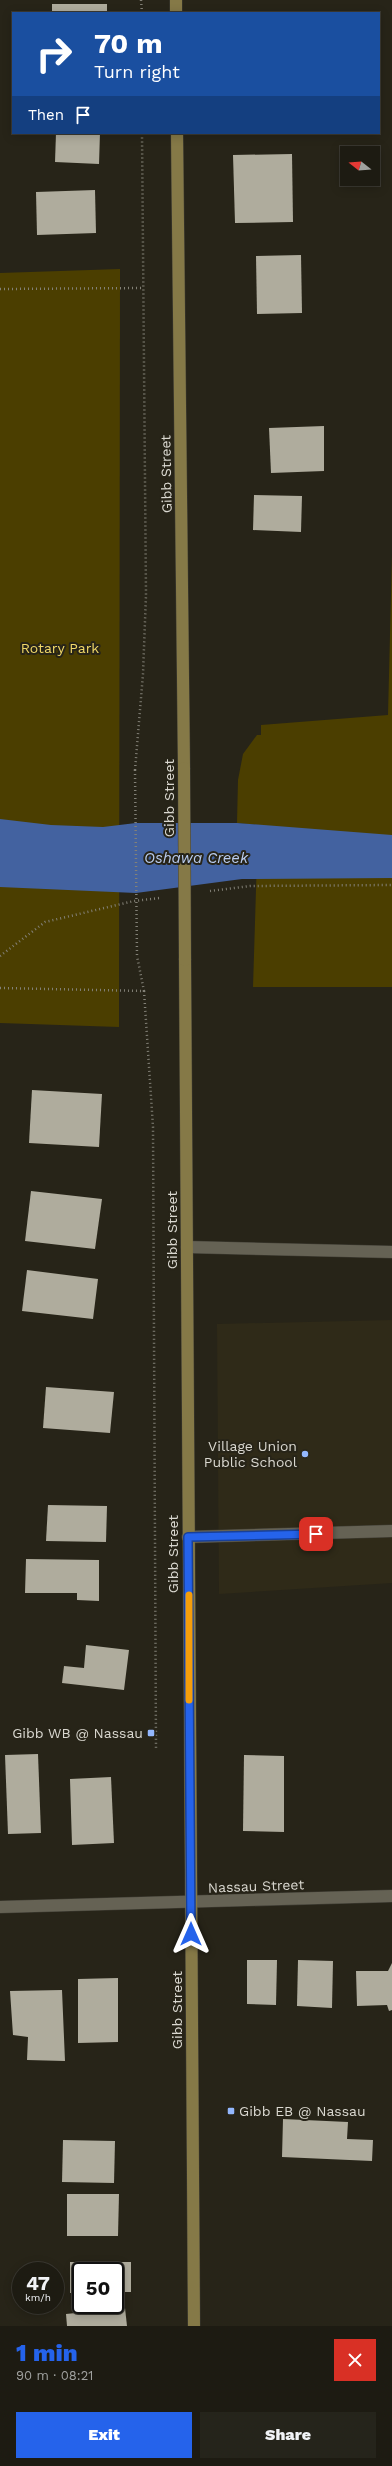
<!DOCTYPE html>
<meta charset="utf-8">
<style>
:root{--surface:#1d1b12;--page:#25241b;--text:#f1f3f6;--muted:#a0a19f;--line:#3b3932;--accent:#2563eb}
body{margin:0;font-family:"Work Sans",sans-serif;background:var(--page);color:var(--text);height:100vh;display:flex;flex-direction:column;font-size:15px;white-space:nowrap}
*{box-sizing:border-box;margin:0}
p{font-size:13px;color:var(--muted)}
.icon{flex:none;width:22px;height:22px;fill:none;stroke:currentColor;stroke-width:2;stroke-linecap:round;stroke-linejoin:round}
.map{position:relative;height:2326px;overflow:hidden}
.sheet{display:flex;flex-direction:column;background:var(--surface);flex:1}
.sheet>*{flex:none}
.hud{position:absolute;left:12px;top:12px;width:368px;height:122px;border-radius:0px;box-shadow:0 2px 10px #0003,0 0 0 1px var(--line);background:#1a4fa0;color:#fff;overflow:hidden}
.needle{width:26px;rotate:287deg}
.tools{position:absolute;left:340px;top:146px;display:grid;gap:8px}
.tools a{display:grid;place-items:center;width:40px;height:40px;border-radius:0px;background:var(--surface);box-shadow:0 2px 10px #0003,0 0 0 1px var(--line);font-size:20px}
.speed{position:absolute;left:12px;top:2262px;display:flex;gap:8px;font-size:20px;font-weight:700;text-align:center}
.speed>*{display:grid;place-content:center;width:52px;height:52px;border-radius:50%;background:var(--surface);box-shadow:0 2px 10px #0003,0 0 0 1px var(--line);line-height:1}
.speed small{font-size:10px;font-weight:400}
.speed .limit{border:2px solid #111;border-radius:6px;background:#fff;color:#111}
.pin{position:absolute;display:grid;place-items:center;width:34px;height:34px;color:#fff;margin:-17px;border-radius:8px;box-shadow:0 2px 6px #0006}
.me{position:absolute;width:44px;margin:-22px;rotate:0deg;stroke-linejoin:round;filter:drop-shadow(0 0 3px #0008)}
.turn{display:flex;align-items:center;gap:14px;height:84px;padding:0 16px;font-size:18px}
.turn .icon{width:52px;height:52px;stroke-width:2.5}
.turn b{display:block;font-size:28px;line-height:34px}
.then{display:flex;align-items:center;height:38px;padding:0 16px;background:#0003;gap:8px;font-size:15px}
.round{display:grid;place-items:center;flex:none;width:42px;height:42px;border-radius:0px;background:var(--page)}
.summary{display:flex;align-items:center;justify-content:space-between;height:68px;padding:0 16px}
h1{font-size:24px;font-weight:800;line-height:30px;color:var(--accent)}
.button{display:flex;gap:8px;margin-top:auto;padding:8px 16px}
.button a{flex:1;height:46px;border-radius:0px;background:var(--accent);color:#fff;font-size:16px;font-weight:800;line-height:46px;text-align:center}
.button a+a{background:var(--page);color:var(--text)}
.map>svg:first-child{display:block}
.built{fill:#2f2a18}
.green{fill:#4b3e00}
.water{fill:#4362a0}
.building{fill:#afac9d}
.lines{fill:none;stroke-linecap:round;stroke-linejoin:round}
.minor-casing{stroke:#403e35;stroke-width:13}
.major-casing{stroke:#403e35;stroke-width:13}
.path{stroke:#838177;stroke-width:2.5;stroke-dasharray:1 3;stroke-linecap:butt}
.minor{stroke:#656254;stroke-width:12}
.major{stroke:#857947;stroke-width:12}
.major-bridge-casing{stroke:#403e35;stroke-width:13;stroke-linecap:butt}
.path-bridge{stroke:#838177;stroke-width:2.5;stroke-dasharray:1 3;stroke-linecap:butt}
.major-bridge{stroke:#857947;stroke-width:12}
.route-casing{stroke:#184099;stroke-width:10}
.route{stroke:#2563eb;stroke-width:7}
.slow{stroke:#f59e0b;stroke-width:7}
.poi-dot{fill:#93b7fd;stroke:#272418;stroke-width:1.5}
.labels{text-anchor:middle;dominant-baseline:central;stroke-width:4;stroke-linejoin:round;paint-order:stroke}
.street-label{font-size:14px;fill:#dad8d0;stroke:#272418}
.park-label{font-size:14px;fill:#f1d868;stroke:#272418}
.poi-label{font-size:14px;fill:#dad8d0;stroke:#272418;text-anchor:end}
.water-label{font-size:15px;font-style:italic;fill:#b9ccef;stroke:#272418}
</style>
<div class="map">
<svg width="392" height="2326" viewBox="0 0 392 2326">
<rect width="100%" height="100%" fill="#272418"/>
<path class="built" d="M392,1320V1583L219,1594L217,1324Z"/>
<g class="green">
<path d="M120,269L119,1027L0,1023V273Z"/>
<path d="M392,554V987H253L258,825L237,823L238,780L243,754L257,735H261V725L388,715Z"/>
</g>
<path class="water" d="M0,819L51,825L103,827L136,823H237L392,835V878L242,879L136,893L0,887Z"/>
<g class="building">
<rect x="52" y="4" width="55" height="9"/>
<path d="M56,133H100L99,164L55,162Z"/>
<path d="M292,154L293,222L235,223L233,155Z"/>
<path d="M95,190L96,233L37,235L36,192Z"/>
<path d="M301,255L302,313L257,314L256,256Z"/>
<path d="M324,426V471L271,473L269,428Z"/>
<path d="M254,495L302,496L301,532L253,530Z"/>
<path d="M32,1090L102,1094L99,1147L29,1143Z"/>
<path d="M31,1191L102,1199L95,1249L25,1241Z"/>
<path d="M27,1270L98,1279L93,1319L22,1311Z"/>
<path d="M46,1387L114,1392L110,1433L43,1428Z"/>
<path d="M48,1505L107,1506L106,1542L46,1541Z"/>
<path d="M26,1559L99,1560V1601L77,1600V1593H25Z"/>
<path d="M86,1645L129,1650L124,1690L62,1683L64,1666L84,1668Z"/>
<path d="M38,1754L41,1833L8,1834L5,1755Z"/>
<path d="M244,1755L284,1756V1832L243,1831Z"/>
<path d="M111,1777L114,1843L72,1845L70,1779Z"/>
<path d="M247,1960H277L276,2005L247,2004Z"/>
<path d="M298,1960L333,1961L332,2008L297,2006Z"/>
<path d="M392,1963V2010L389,2011L387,2005L357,2006L356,1971H388Z"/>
<path d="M118,1978V2042L78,2043V1979Z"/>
<path d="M62,1990L65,2061L27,2060L28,2037L13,2035L10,1991Z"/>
<path d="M283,2119L348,2122L347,2139L373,2140L372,2161L282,2157Z"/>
<path d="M63,2140L115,2141L114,2183L62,2182Z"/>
<path d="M67,2194H119L118,2236H67Z"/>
<path d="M70,2262H131V2292H115V2271H81V2293H70Z"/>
<path d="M125,2308L127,2326H67L66,2314Z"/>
</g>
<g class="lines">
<defs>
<g id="minor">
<path d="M187,1247L392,1252"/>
<path d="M188,1537L392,1531"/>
<path d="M0,1907L392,1896"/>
</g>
<g id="major">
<path d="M176,0V13"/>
<path d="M177,133L184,768"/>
<path d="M185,960L194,2326"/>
</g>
</defs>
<use href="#minor" class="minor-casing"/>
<use href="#major" class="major-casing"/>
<g class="path">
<path d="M141,0L142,13"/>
<path d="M0,289L144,288"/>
<path d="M135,770L143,674L146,595L142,133"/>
<path d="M210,891L250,886L392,885"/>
<path d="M0,956L45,922L134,901L160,898"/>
<path d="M0,988L144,991L137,956"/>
<path d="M144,991L153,1127L156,1748"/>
</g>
<use href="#minor" class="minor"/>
<use href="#major" class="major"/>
<defs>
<path id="major-bridge" d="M184,768L185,960"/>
</defs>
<use href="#major-bridge" class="major-bridge-casing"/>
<path class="path-bridge" d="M135,770L137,956"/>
<use href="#major-bridge" class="major-bridge"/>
</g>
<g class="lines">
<defs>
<path id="route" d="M191,1934L188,1537L316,1534"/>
</defs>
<use href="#route" class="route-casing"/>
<use href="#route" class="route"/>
<path class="slow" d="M189,1595V1700"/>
</g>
<g class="poi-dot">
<circle cx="305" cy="1454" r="4"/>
<rect x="147" y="1729" width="8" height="8" rx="2"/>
<rect x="227" y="2107" width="8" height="8" rx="2"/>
</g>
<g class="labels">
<g class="street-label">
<text transform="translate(166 474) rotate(-91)">Gibb Street</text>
<text transform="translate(169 798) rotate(-90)">Gibb Street</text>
<text transform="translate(172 1230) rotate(-90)">Gibb Street</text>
<text transform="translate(173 1554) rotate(-90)">Gibb Street</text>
<text transform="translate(256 1886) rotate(-2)">Nassau Street</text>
<text transform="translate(177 2010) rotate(-90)">Gibb Street</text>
</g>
<g class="park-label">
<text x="60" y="648">Rotary Park</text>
</g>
<g class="poi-label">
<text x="297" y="1446">Village Union<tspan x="297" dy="16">Public School</tspan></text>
<text x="143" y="1733">Gibb WB @ Nassau</text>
<text x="239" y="2111" text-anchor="start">Gibb EB @ Nassau</text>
</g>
<g class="water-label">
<text x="196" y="858">Oshawa Creek</text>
</g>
</g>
</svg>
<div class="tools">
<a><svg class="needle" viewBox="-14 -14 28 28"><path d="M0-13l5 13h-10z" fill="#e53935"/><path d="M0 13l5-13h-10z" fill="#a0a19f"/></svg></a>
</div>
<div class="speed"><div>47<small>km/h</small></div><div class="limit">50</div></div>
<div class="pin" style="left:316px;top:1534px;background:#d93025"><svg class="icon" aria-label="arrive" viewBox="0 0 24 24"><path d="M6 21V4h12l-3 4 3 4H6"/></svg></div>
<svg class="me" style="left:191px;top:1934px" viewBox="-20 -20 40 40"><path d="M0-17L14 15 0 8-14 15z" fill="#2563eb" stroke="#fff" stroke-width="4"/></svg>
<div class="hud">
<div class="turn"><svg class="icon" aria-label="right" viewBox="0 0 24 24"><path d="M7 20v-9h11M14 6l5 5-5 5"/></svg><div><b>70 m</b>Turn right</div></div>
<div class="then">Then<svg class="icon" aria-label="arrive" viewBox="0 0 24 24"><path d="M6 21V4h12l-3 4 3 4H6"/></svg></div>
</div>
</div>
<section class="sheet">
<div class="summary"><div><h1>1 min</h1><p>90 m · 08:21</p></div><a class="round" style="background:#d93025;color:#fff"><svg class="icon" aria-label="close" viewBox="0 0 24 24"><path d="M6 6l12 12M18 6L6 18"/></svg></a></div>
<div class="button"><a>Exit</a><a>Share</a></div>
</section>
